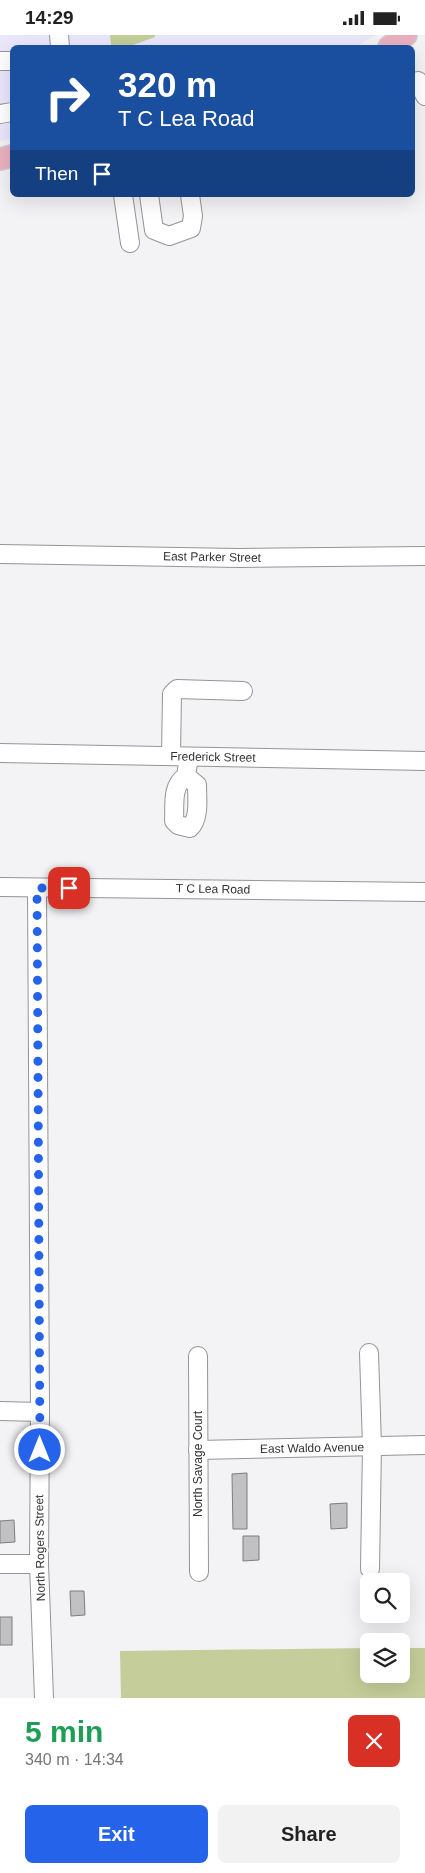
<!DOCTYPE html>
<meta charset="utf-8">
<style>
:root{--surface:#fff;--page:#f2f2f2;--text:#222;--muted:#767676;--accent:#2563eb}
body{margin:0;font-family:Arial,sans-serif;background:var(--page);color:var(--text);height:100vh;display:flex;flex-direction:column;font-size:19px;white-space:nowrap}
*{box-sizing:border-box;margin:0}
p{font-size:16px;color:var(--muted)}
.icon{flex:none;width:28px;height:28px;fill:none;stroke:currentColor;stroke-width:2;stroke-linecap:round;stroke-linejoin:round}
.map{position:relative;height:1663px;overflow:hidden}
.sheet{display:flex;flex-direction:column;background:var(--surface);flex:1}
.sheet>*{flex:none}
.banner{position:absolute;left:10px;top:10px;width:405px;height:152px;border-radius:8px;box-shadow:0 5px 20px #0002;background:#1a4fa0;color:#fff;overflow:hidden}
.tools{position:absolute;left:360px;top:1538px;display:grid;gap:10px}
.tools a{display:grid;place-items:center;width:50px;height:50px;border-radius:8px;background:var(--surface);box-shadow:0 5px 20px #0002;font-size:25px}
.pin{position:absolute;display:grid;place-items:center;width:42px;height:42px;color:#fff;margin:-21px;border-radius:10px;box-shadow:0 2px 8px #0006}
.me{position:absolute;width:55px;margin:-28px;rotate:0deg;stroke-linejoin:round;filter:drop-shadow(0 0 4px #0008)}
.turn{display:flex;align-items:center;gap:18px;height:105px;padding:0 25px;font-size:22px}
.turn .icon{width:65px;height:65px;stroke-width:2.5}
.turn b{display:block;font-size:35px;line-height:42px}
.then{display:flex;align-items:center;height:48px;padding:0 25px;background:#0003;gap:10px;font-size:19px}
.round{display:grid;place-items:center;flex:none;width:52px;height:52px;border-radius:8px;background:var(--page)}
.overview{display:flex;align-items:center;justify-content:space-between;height:85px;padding:0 25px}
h1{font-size:30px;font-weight:700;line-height:38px;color:#1e9e55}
.button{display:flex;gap:10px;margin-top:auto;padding:10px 25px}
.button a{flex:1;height:58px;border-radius:8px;background:var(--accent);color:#fff;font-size:20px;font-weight:700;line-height:58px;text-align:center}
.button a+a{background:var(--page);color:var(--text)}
.status{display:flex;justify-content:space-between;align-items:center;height:35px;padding:0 25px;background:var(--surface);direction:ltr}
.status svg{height:14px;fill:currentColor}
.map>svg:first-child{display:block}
.commercial{fill:#eae7fd}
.green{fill:#c5cd9a}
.building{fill:#c1c1c3;stroke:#7d7d7e}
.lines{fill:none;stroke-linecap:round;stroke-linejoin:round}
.minor-casing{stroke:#959597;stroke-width:20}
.major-casing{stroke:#cecece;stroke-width:24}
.minor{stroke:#fff;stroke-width:18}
.major{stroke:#ebb0c0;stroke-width:21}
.route{stroke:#2563eb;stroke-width:9;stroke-dasharray:0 16.2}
.labels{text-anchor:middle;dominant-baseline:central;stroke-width:4.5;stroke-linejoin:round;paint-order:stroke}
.street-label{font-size:12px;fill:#323233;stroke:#fff}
</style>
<div class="status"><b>14:29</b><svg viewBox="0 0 49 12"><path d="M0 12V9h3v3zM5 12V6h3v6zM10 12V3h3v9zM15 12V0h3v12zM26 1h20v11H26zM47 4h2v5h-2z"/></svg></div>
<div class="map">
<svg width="425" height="1663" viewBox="0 0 425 1663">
<rect width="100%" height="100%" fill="#f3f3f5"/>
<g class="commercial">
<path d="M0,0H110V12H12V104L0,106Z"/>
<path d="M155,0H376L355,12H128L155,2Z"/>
</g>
<g class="green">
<path d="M110,0H155V2L128,12H111Z"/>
<path d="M369,1613V1639H401V1613H425V1663H121L120,1616Z"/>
</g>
<g class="building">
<path d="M247,1438V1494H233L232,1439Z"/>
<path d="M347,1468V1493L331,1494L330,1469Z"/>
<path d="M14,1485L15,1507L0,1508V1486Z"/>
<path d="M243,1501H259V1525L243,1526Z"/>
<path d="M70,1556H84L85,1580L71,1581Z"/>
<rect x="0" y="1582" width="12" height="28"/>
</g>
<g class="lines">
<defs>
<g id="minor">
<path d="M59,0L60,12"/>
<path d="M0,26H12"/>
<path d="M412,48L418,46L425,61"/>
<path d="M0,79L12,77"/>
<path d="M123,160L130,208"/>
<path d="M149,160L154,195L169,201L191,193L193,181L190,160"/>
<path d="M0,519L239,523L425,521"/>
<path d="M0,718L425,726"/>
<path d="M171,721L172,659L177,654L243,656"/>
<path d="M186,741L197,750C197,763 200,783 190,793L178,790L174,786C175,770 171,751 186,741L189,722"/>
<path d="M0,852L425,857"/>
<path d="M37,853L40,1377L39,1529L44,1663"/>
<path d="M369,1318L372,1411L370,1534"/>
<path d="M198,1321L199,1537"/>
<path d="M0,1376L40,1377"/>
<path d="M198,1415L425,1410"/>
<path d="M0,1529H39"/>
</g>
<g id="major">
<path d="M389,12L406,0"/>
<path d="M0,124L12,121"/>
</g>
</defs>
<use href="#minor" class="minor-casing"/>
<use href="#major" class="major-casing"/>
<use href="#minor" class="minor"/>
<use href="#major" class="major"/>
</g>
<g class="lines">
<path class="route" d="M40,1415L37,853H69"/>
</g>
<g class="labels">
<g class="street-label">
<text transform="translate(212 522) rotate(1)">East Parker Street</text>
<text transform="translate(213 722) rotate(1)">Frederick Street</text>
<text transform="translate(213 854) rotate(1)">T C Lea Road</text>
<text transform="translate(312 1413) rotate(-1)">East Waldo Avenue</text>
<text transform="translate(198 1429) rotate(-90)">North Savage Court</text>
<text transform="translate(40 1513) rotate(-91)">North Rogers Street</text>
</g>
</g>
</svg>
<div class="tools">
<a><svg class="icon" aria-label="search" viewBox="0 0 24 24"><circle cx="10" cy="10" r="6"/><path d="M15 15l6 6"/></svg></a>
<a><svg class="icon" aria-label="layers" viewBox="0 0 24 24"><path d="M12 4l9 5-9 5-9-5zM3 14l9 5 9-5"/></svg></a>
</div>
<div class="pin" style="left:69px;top:853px;background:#d93025"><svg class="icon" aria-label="arrive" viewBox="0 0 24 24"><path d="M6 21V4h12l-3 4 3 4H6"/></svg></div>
<svg class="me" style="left:40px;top:1415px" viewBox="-20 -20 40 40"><circle r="17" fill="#2563eb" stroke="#fff" stroke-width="3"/><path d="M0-11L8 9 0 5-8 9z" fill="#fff"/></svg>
<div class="banner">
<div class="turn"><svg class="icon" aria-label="right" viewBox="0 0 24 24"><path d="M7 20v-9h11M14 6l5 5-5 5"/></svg><div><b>320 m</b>T C Lea Road</div></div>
<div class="then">Then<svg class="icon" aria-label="arrive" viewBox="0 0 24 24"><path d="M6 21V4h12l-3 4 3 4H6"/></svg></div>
</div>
</div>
<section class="sheet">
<div class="overview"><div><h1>5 min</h1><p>340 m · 14:34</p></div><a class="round" style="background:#d93025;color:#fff"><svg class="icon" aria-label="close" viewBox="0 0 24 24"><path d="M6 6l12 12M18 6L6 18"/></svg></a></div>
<div class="button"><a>Exit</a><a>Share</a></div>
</section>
